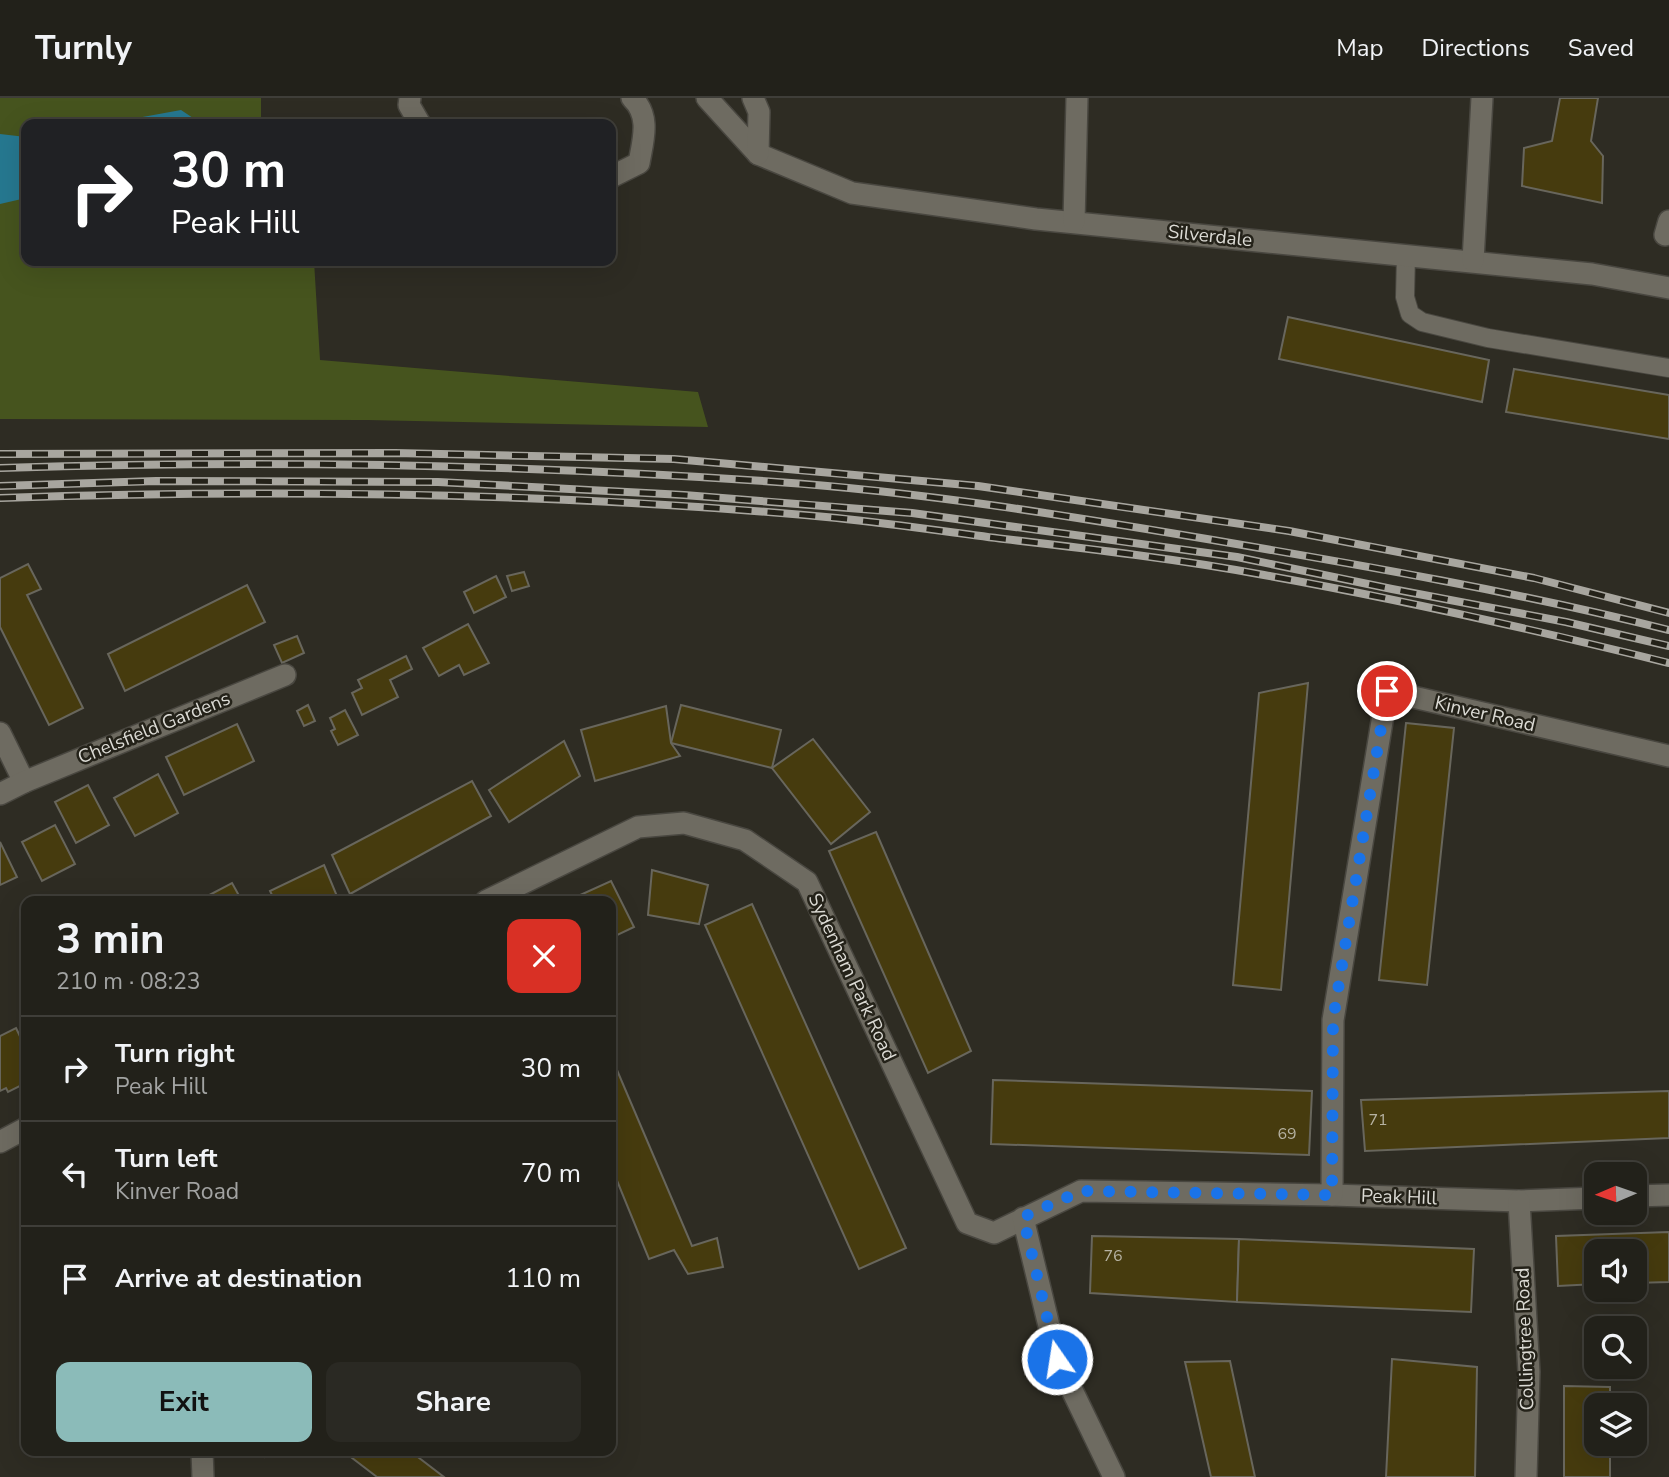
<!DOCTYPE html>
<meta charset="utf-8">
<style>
:root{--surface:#22211a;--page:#2a2923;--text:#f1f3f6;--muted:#a2a3a2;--line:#3f3e39;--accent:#8bbbb9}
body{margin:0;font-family:"Nunito Sans",sans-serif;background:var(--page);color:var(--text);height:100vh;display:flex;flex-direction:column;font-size:26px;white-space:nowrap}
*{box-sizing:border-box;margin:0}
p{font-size:23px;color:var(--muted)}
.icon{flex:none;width:38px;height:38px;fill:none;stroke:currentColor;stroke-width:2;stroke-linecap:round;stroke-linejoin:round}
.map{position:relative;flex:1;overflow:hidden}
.drawer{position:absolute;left:21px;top:798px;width:595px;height:560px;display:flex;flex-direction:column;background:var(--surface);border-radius:14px;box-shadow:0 7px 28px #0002,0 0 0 2px var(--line)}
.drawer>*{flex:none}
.guide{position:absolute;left:21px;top:21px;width:595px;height:147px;border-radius:14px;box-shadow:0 7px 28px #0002,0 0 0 2px var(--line);background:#202124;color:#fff;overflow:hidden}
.needle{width:46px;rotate:268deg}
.tools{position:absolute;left:1584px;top:1064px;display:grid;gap:14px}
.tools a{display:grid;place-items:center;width:63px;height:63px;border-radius:14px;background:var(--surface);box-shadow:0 7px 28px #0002,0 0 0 2px var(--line);font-size:35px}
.pin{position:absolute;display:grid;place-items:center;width:60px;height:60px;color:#fff;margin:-30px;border:4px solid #fff;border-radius:50%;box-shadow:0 2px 7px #0007}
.me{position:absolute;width:77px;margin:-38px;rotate:347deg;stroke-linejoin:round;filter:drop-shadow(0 0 5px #0008)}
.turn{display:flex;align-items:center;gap:24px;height:147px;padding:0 35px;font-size:32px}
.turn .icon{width:91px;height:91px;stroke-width:2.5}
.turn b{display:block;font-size:49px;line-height:60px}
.round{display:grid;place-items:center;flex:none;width:74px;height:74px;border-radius:14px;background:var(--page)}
.head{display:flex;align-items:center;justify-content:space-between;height:119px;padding:0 35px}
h1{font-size:42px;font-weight:700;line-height:52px}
.cta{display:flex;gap:14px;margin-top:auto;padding:14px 35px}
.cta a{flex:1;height:80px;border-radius:14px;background:var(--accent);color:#111;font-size:28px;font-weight:700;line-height:80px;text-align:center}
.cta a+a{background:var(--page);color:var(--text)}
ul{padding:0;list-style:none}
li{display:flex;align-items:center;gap:21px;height:105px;padding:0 35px;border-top:2px solid var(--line)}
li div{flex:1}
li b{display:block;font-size:26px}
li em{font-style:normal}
header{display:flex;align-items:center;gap:42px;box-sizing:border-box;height:98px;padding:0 35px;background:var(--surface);border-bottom:2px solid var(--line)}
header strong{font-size:33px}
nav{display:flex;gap:38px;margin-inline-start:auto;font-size:24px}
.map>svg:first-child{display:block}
.green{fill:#46541e}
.water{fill:#267890}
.building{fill:#463b0e;stroke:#68665c;stroke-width:2}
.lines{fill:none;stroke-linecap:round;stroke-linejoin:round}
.lane-casing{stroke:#494740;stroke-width:20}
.street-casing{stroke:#494740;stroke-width:24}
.lane{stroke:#6e6b61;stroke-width:18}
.street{stroke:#6e6b61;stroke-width:21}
.rail-casing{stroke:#a8a69f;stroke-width:8}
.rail{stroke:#242219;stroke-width:5;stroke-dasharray:16;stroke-linecap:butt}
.route{stroke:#1a73e8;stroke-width:12;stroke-dasharray:0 21.6}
.labels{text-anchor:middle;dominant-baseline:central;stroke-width:5;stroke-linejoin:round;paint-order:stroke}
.number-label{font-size:16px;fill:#b6b2a2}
.street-label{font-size:19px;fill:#dbdad4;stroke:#242219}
</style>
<header>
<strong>Turnly</strong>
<nav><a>Map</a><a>Directions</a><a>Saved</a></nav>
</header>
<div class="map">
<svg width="1669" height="1379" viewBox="0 0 1669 1379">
<rect width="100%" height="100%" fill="#2e2c23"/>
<path class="green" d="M0,0H261V26H26V163H314L320,262L698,294L708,329L367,322L0,321Z"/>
<g class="water">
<path d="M181,12L202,26H111L115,24Z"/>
<path d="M0,36L26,39V100L0,106Z"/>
</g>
<g class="building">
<path d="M1560,0H1598L1591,43L1603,58L1602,105L1522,88L1524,50L1552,43Z"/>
<path d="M1288,219L1489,262L1482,304L1279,261Z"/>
<path d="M1514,271L1669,297V341L1506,314Z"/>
<path d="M28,466L41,491L27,497L83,610L49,627L0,529V480Z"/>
<path d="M524,474L529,488L512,493L507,478Z"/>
<path d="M496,478L506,499L474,515L464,494Z"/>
<path d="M247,487L265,524L125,593L108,556Z"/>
<path d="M468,526L489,565L464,577L459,567L439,578L423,550Z"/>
<path d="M297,538L304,555L282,565L274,547Z"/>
<path d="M406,558L412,571L390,582L398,599L362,617L352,595L362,590L358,582Z"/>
<path d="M1308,585L1281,892L1233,887L1259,595Z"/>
<path d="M308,607L315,623L304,628L297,613Z"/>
<path d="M681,607L781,632L772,670L671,645Z"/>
<path d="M666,608L671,645L680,658L595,683L581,632Z"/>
<path d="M345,612L358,637L338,647L331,633L335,631L330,620Z"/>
<path d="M1406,625L1454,630L1427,887L1379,882Z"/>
<path d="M237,626L254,663L184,697L166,659Z"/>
<path d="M813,641L870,714L831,746L772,670Z"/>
<path d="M564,643L580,678L509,724L489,692Z"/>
<path d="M158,676L178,715L135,738L114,700Z"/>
<path d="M472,683L491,718L350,796L332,757Z"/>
<path d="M88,687L109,727L76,745L55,704Z"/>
<path d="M55,727L75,766L42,783L22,744Z"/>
<path d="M876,734L971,953L928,975L829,753Z"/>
<path d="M0,744L17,779L0,787Z"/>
<path d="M324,767L339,803H275L270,793Z"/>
<path d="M652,772L708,787L699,826L648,817Z"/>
<path d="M611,783L634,829L611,840V803H567Z"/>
<path d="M232,785L242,803H198Z"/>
<path d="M752,806L906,1150L859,1171L705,827Z"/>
<path d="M16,930L26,951V985L8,994L6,990L0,993V938Z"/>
<path d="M611,958L692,1148L717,1140L723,1169L688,1176L674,1152L649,1161L611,1068Z"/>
<path d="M993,982L1312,993L1309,1057L991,1046Z"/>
<path d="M1669,993V1040L1365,1053L1361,1002Z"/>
<path d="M1669,1134V1184L1634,1185V1153H1596V1186L1558,1188L1556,1138Z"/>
<path d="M1092,1138L1239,1141L1237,1204L1090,1195Z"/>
<path d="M1239,1141L1474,1151L1471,1214L1237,1204Z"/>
<path d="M1392,1261L1477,1269L1475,1379H1386Z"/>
<path d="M1230,1263L1255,1379H1211L1185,1264Z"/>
<path d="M1564,1288L1610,1289V1307H1596V1346H1610V1379H1564Z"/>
<path d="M263,1353H280L265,1359Z"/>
<path d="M343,1353H410L444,1379H377Z"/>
</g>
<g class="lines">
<defs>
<path id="lane" d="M1406,157L1405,199L1410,216L1422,224L1488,240L1669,270"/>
<g id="street">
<path d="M410,0L409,7L420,26"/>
<path d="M707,0L758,56L852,95L1036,121L1592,176L1669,190"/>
<path d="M753,0L759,14L758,56"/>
<path d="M611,79L639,65C643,42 651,18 632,0"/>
<path d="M1074,124L1077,0"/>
<path d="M1665,137L1669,123"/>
<path d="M1473,163L1482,0"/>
<path d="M0,635L24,684"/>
<path d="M0,696L24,684L285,577"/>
<path d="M486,803L638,729L684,725L745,742L807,784L967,1125L994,1135L1081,1093L1332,1097L1519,1103L1596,1100"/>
<path d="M0,1044L26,1030"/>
<path d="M1332,1097L1333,922L1387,593L1669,658"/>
<path d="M1634,1098L1669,1097"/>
<path d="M1519,1103L1529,1274L1526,1379"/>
<path d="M1023,1120L1057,1261L1114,1379"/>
<path d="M202,1353L203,1379"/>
</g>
</defs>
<use href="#lane" class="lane-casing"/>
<use href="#street" class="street-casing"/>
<use href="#lane" class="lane"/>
<use href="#street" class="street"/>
<defs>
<g id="rail">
<path d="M0,356L395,355L674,361L978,388L1289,433L1534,480L1669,515"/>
<path d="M0,370C259,362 519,366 777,384C923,394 1069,418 1213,442C1366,468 1518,494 1669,532"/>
<path d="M0,388L156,383L438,384L684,397L912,415L1237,459L1392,491L1566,524L1669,548"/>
<path d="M0,400C278,391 559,394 837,420C893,426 949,434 1004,441C1091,451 1178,461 1264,477C1400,501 1535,532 1669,565"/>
</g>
</defs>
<use href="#rail" class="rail-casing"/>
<use href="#rail" class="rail"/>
</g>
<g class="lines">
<path class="route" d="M1057,1261L1023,1119L1081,1093L1332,1097L1333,922L1387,593"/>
</g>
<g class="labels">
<g class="number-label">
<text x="1378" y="1022">71</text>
<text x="1287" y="1036">69</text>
<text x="1113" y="1158">76</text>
</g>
<g class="street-label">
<text transform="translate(1210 138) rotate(6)">Silverdale</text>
<text transform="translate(1485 616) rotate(13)">Kinver Road</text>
<text transform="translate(154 630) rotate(-22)">Chelsfield Gardens</text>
<text transform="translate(852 879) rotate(65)">Sydenham Park Road</text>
<text transform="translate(1399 1099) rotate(2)">Peak Hill</text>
<text transform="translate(1525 1241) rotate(-92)">Collingtree Road</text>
</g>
</g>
</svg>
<div class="tools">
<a><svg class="needle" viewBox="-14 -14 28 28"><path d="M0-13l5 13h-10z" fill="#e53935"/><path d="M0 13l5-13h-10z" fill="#a2a3a2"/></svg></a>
<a><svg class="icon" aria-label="sound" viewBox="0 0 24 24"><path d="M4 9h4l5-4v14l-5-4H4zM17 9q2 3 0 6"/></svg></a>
<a><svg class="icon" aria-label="search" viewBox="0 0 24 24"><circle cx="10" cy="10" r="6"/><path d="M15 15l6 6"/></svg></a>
<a><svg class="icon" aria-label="layers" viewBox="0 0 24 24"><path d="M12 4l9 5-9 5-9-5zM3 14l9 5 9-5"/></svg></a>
</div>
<div class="pin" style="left:1387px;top:593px;background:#d93025"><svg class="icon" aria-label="arrive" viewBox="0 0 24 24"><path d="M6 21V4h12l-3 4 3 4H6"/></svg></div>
<svg class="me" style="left:1057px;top:1261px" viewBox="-20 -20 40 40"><circle r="17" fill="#1a73e8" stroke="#fff" stroke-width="3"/><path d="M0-11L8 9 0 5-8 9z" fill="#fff"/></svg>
<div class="guide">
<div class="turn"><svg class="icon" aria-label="right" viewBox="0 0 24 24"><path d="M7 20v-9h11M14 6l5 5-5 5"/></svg><div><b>30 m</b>Peak Hill</div></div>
</div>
<section class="drawer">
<div class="head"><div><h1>3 min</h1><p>210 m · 08:23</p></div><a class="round" style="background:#d93025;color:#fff"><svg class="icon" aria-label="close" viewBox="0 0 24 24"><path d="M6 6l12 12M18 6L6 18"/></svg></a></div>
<ul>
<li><svg class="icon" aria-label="right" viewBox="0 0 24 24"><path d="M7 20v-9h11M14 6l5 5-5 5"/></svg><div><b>Turn right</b><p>Peak Hill</p></div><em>30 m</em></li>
<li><svg class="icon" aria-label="left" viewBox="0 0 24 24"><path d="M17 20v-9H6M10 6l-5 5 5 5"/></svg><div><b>Turn left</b><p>Kinver Road</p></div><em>70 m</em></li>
<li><svg class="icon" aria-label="arrive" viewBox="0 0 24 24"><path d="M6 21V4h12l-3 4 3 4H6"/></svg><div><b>Arrive at destination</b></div><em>110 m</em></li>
</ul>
<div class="cta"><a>Exit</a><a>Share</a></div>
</section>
</div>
